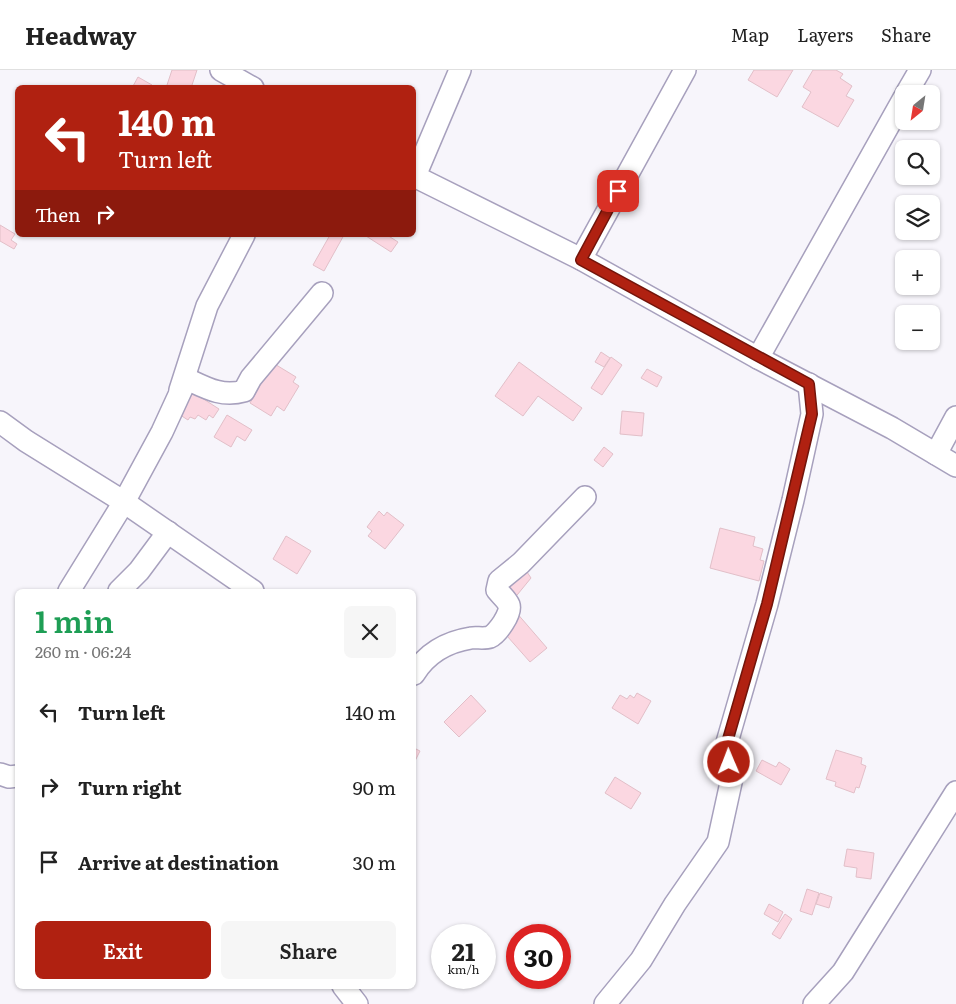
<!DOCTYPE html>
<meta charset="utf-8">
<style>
:root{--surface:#fff;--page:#f6f6f6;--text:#222;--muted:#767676;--line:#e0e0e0;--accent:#b02111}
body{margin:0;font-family:Literata,serif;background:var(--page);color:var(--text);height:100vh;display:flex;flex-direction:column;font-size:19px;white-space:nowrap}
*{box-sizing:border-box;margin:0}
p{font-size:16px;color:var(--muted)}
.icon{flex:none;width:28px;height:28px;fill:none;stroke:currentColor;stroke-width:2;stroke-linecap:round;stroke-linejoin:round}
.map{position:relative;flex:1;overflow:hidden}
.side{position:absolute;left:15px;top:519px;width:401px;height:400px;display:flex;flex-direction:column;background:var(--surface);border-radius:8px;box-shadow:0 1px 4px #0004}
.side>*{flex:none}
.top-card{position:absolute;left:15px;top:15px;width:401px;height:152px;border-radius:8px;box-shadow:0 1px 4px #0004;background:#b02111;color:#fff;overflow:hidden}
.needle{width:32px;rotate:210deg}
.controls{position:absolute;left:895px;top:15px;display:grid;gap:10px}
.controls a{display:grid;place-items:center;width:45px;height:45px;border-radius:8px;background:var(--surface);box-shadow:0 1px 4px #0004;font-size:25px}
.speed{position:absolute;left:431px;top:854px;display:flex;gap:10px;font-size:25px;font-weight:700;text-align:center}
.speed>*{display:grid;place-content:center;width:65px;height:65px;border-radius:50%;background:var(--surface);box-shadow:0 1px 4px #0004;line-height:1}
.speed small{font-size:12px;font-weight:400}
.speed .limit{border:8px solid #d22;background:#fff;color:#111}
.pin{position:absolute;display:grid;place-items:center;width:42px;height:42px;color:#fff;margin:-21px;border-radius:10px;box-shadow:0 2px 8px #0006}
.me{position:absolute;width:55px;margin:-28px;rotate:359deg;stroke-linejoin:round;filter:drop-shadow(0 0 4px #0008)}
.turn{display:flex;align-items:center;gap:18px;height:105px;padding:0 20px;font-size:22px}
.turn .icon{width:65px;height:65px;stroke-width:2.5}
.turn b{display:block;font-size:35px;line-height:42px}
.then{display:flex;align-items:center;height:48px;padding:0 20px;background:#0003;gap:10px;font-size:19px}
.round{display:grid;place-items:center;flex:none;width:52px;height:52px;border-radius:8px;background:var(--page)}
.headline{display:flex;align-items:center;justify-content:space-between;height:85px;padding:0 20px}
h1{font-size:30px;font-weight:600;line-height:38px;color:#1e9e55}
.button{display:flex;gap:10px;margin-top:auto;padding:10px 20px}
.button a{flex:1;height:58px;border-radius:8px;background:var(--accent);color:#fff;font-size:20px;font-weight:600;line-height:58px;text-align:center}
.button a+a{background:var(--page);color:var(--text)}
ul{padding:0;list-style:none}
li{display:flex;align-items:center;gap:15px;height:75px;padding:0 20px}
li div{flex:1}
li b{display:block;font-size:19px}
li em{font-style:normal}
header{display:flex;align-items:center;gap:30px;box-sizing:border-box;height:70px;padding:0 25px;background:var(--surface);border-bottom:1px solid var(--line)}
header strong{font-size:24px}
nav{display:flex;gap:28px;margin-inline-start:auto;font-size:18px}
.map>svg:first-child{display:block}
.building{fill:#fbd7e1;stroke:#e2bfc8}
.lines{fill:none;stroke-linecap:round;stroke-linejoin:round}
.minor-casing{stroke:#a7a0bd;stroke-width:24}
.minor{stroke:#fff;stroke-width:21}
.route-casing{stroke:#72150b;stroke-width:12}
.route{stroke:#b02111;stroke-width:9}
</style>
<header>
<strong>Headway</strong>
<nav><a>Map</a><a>Layers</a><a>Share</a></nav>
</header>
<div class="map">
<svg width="956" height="934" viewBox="0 0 956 934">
<rect width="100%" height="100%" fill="#f7f5fb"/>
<g class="building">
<path d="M172,0H197L191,18H166Z"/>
<path d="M754,0H793L777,27L748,10Z"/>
<path d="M813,0H836L843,4L840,8L852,16L846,26L854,30L838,57L802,37L811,22L803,17Z"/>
<path d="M138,7L152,15L151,18H132Z"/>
<path d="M0,155L15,164L11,170L17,174L14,179L0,171Z"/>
<path d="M330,165H344L324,201L313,195Z"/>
<path d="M367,165H387L398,172L391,182L366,166Z"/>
<path d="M601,282L610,288L604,297L595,292Z"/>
<path d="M611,287L622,295L602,325L591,318Z"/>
<path d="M519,292L582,338L573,351L538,326L523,346L495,326Z"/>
<path d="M273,293L296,307L293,312L299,316L284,341L277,336L271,346L250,333Z"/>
<path d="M647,299L662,307L657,317L641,308Z"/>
<path d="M191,321L219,339L213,348L209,345L206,350L198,345L195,349L190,347L188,350L177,343Z"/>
<path d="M622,341L644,343L642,366L620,364Z"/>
<path d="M227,345L252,360L245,371L237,366L231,377L214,367Z"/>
<path d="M604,377L613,384L603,397L594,390Z"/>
<path d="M379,441L384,446L387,442L404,455L385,479L368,466L372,461L367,457Z"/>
<path d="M720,458L755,467L753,476L763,479L760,490L764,491L759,511L710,498Z"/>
<path d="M286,466L311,481L297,504L273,489Z"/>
<path d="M521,493L531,508L513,530L491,512Z"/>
<path d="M509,534L547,578L530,592L492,549Z"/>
<path d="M637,623L651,631L638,654L612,638L620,625L627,629L630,625L634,628Z"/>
<path d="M471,625L486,641L459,667L444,652Z"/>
<path d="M414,678L420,681L414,693Z"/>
<path d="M836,680L862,688L861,694L866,696L859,718L856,717L854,723L835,716L836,712L826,709Z"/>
<path d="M762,690L776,697L779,692L790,699L781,715L756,701Z"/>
<path d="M615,707L641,723L631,739L605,723Z"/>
<path d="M847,779L874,783L871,809L856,807L857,798L844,796Z"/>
<path d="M807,819L819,823L812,845L800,841Z"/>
<path d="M820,823L832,827L829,838L816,834Z"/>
<path d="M769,834L783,842L778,852L764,844Z"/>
<path d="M785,844L792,849L780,869L772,864Z"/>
</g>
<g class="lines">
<defs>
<g id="minor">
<path d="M221,0L253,18"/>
<path d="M906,24L920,0"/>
<path d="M414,106L581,189L758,288L892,358L956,396"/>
<path d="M415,106L460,0"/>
<path d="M581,189L685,0"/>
<path d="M758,288L904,28"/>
<path d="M180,320L207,236L244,165"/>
<path d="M0,352L26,371L124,432L253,521"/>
<path d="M936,384L956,347"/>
<path d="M69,521L124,432L162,362L185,312L189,310C208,319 223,327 244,321L251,308L322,223"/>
<path d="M119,521L139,501L168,462"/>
<path d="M414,604C427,583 446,572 471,568C476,567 484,569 490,567C497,564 512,543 509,535C507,530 501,525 497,520L499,511L521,493L585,427"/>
<path d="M0,704L9,707L18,706"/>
<path d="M343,916L357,934"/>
<path d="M605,934L641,890L675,834L718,772L732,708L726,676L767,534L793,430L812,344L809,314"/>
<path d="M814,934L843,902L956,722"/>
</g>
</defs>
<use href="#minor" class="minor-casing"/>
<use href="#minor" class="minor"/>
</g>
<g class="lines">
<defs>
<path id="route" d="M618,121L581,190L809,314L812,344L767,534L726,676L729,692"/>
</defs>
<use href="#route" class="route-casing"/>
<use href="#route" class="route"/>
</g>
</svg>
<div class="controls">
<a><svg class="needle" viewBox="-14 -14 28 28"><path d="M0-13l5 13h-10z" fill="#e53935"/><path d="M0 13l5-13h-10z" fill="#767676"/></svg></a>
<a><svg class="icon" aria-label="search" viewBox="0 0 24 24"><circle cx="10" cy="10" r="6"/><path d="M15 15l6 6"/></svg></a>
<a><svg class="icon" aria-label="layers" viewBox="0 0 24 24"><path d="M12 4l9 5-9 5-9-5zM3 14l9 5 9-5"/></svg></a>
<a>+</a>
<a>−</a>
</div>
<div class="speed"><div>21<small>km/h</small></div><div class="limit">30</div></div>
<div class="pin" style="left:618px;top:121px;background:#d93025"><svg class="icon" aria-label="arrive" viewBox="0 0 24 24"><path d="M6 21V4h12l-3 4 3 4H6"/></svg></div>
<svg class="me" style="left:729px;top:692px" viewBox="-20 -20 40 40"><circle r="17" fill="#b02111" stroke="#fff" stroke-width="3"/><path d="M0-11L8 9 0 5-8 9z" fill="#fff"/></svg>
<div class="top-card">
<div class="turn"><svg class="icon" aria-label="left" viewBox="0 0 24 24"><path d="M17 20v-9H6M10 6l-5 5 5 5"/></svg><div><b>140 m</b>Turn left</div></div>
<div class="then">Then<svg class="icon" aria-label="right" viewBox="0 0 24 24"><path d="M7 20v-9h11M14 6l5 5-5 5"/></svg></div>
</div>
<section class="side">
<div class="headline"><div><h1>1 min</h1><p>260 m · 06:24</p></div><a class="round"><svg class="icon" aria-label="close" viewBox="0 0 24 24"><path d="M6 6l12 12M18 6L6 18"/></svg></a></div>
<ul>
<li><svg class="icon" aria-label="left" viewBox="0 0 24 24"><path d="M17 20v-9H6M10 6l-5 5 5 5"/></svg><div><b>Turn left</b></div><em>140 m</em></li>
<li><svg class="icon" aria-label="right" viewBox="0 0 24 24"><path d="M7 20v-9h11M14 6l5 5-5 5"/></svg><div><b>Turn right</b></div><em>90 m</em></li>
<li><svg class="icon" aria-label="arrive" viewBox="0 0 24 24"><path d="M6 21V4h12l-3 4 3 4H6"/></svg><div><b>Arrive at destination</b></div><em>30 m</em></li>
</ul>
<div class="button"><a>Exit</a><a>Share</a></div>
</section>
</div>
